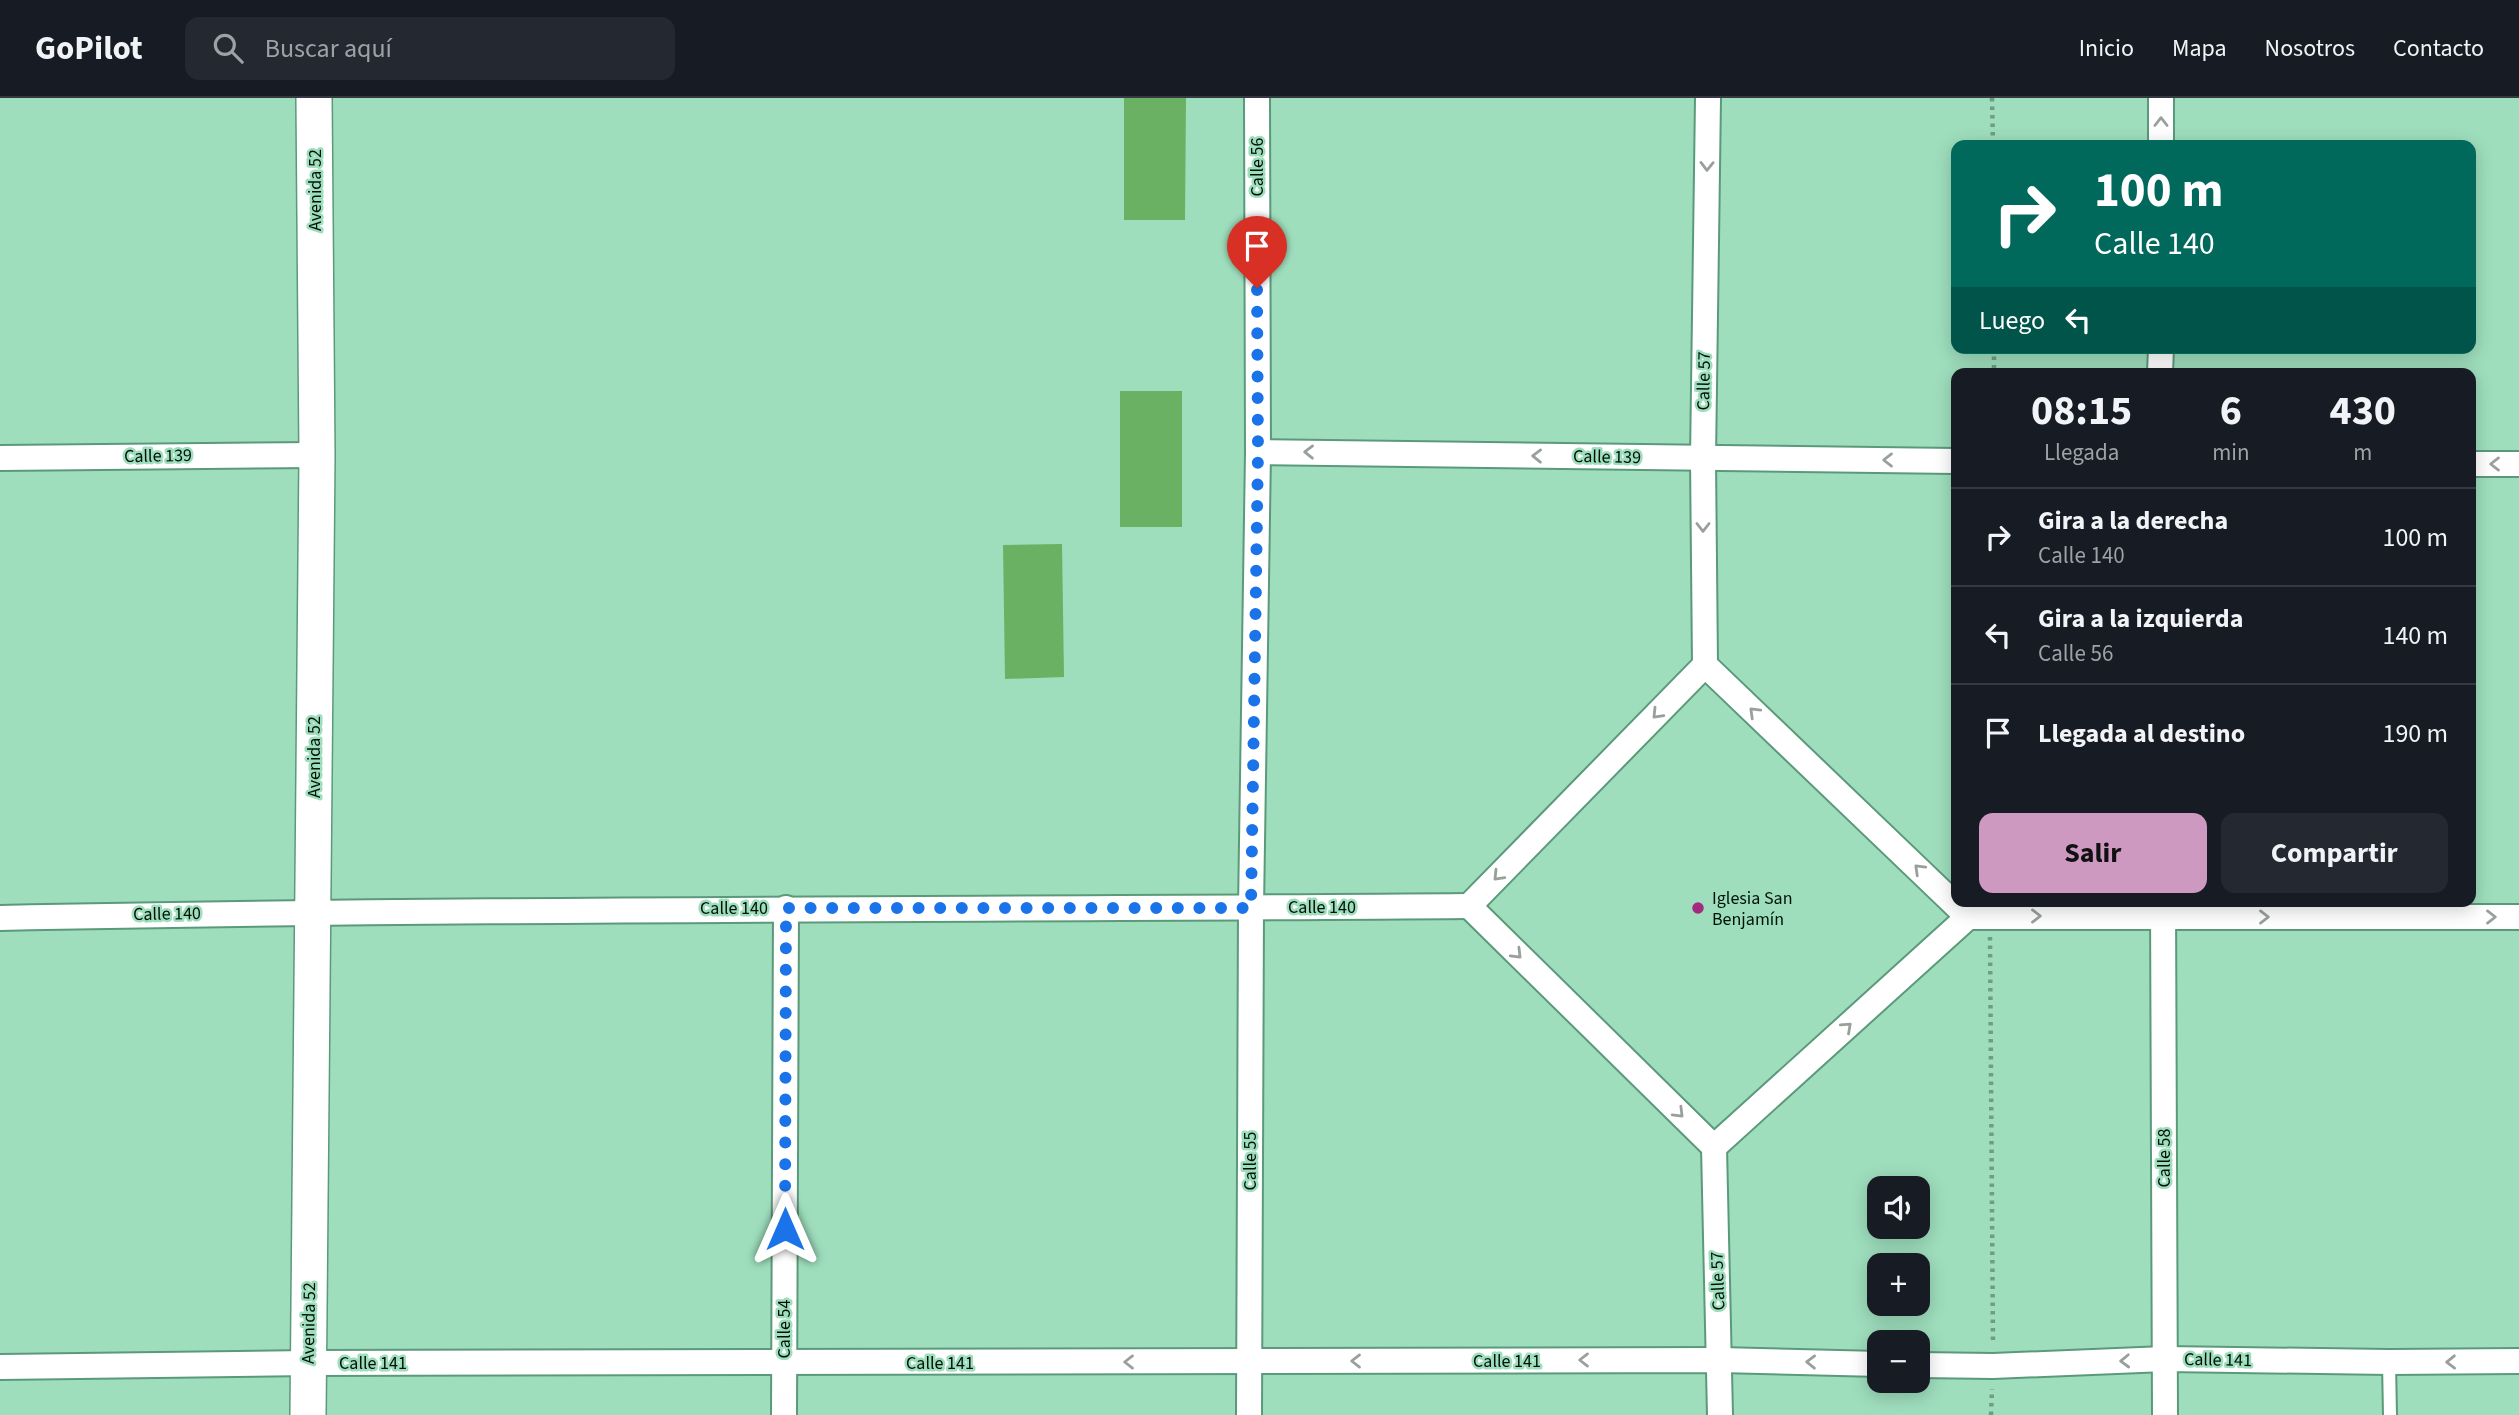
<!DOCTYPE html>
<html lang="es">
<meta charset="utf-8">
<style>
:root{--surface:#171b24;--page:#242831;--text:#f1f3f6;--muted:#9ea1a6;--line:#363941;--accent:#ce99c1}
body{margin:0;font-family:"Source Sans 3",sans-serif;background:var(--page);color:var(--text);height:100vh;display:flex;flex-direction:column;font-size:26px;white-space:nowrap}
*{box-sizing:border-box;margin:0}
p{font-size:23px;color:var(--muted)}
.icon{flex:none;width:38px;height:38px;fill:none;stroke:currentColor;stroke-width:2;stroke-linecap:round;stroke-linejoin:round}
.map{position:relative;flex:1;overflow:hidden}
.panel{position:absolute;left:1951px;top:270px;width:525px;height:539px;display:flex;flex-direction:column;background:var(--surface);border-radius:14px;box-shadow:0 4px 18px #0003}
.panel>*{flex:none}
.guide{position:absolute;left:1951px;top:42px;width:525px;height:214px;border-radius:14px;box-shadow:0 4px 18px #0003;background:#00695c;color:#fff;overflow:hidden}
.buttons{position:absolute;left:1867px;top:1078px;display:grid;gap:14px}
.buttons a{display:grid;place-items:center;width:63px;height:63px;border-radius:14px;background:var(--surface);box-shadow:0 4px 18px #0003;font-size:35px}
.pin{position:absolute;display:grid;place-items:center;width:60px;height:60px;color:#fff;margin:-72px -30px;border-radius:50% 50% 50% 0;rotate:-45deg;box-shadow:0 0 7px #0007}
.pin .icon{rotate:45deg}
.me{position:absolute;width:77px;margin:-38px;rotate:0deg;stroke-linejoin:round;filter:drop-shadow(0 0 5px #0008)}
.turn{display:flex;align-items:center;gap:24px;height:147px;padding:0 28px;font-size:32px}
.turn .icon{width:91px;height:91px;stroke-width:2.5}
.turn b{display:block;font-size:49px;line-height:60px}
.then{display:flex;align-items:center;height:66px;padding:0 28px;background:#0003;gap:14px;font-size:26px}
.eta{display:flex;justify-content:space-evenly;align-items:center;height:119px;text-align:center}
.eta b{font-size:42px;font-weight:700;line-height:49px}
.button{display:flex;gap:14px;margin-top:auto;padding:14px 28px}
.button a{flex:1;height:80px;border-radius:14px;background:var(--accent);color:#111;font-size:28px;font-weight:700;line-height:80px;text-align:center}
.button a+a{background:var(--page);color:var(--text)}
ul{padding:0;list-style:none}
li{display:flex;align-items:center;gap:21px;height:98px;padding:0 28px;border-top:2px solid var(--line)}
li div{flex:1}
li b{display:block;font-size:26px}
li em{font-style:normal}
header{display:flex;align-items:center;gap:42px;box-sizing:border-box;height:98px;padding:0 35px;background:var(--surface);border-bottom:2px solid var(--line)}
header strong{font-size:33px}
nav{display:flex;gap:38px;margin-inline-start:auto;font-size:24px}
.search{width:490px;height:63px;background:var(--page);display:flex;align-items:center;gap:18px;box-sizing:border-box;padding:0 24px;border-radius:14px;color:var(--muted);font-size:26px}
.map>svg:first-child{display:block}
.building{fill:#6ab163}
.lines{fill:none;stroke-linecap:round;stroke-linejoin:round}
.lane-casing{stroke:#5b997b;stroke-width:16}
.street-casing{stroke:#5b997b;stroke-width:28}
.secondary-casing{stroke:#5b997b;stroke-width:38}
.path{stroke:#6c9e84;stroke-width:4.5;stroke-dasharray:3.5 5;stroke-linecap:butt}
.lane{stroke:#fff;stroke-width:12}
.street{stroke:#fff;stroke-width:24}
.secondary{stroke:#fff;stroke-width:35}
.oneway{stroke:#99a09c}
.route{stroke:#1a73e8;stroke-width:12;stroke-dasharray:0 21.6}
.poi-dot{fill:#a32a80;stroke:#9edebd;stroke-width:2.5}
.labels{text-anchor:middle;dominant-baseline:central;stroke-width:5;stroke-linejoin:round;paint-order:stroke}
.street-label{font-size:18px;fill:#001208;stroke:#9edebd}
.poi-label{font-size:18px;fill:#001208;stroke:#9edebd;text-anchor:start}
</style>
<header>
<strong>GoPilot</strong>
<div class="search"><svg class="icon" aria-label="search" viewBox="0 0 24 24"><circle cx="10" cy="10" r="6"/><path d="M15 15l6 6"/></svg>Buscar aquí</div>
<nav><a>Inicio</a><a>Mapa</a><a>Nosotros</a><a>Contacto</a></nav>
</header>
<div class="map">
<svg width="2519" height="1317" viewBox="0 0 2519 1317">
<rect width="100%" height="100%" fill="#9edebd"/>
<g class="building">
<path d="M1124,0H1186L1185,122H1124Z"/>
<rect x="1120" y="293" width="62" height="136"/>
<path d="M1062,446L1064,579L1005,581L1003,447Z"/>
</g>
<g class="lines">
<defs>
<path id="lane" d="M2389,1264L2390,1317"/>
<g id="street">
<path d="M2161,47V0"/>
<path d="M2160,275L2161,250"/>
<path d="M1258,354L1956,363"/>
<path d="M0,360L317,357"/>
<path d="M2471,366H2519"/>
<path d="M1705,567L1703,361L1708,0"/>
<path d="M1705,567L1968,819"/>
<path d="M2163,803L2165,1317"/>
<path d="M1469,808L1714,1049L1968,819"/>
<path d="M1469,808L1705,567"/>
<path d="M1968,819H2519"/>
<path d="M0,820C490,810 979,812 1469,808"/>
<path d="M1714,1049L1720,1317"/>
<path d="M1918,1267L1993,1268L2165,1261L2389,1264L2519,1263"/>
<path d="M0,1269L308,1265L1720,1262L1880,1266"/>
<path d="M784,1317L786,810"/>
<path d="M1249,1317L1251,810L1258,354L1257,0"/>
</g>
<path id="secondary" d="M308,1317L317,357L314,0"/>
</defs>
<use href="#lane" class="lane-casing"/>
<use href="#street" class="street-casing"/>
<use href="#secondary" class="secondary-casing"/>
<g class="path">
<path d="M1992,0L1993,47"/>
<path d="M1994,250V275"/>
<path d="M1990,839L1993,1247"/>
<path d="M1991,1317L1992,1291"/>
</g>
<use href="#lane" class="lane"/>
<use href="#street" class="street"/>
<use href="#secondary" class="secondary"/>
</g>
<defs><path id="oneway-chevron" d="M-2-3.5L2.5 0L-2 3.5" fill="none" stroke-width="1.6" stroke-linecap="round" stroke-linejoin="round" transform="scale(1.75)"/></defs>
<g class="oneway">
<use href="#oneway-chevron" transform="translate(2161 24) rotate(-90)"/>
<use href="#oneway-chevron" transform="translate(1707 68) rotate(91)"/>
<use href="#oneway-chevron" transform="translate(1309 354) rotate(-179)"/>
<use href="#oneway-chevron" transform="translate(1537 358) rotate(-179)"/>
<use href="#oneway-chevron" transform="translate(1888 362) rotate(-180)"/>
<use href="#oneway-chevron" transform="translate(2495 366) rotate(-180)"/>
<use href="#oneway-chevron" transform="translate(1703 429) rotate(90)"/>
<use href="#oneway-chevron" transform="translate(1754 614) rotate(-136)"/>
<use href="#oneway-chevron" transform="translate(1657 616) rotate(134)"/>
<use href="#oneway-chevron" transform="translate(1919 771) rotate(-136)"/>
<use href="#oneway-chevron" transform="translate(1498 778) rotate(134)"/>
<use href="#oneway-chevron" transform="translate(2036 818)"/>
<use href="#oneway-chevron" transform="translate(2264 819)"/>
<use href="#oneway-chevron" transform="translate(2491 819)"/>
<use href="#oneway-chevron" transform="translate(1517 856) rotate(45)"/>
<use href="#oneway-chevron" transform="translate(1847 929) rotate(-42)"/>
<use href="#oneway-chevron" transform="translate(1679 1015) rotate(45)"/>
<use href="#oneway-chevron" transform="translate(1584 1262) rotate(180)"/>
<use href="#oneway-chevron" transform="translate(1356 1263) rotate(180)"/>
<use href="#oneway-chevron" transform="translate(2125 1263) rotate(178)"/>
<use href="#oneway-chevron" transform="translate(1129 1264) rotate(180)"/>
<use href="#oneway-chevron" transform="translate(1811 1264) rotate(-179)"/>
<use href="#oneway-chevron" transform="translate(2451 1264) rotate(179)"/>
</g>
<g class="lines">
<path class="route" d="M785,1131L786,810H1251L1258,354L1257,190"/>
</g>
<circle class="poi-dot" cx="1698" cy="810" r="7"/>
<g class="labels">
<g class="street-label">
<text transform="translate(1257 69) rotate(-90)">Calle 56</text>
<text transform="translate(315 92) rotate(-90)">Avenida 52</text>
<text transform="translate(1704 283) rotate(-89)">Calle 57</text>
<text transform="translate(158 358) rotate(-1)">Calle 139</text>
<text transform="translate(1607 359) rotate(1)">Calle 139</text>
<text transform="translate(314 659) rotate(-90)">Avenida 52</text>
<text x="1322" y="809">Calle 140</text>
<text x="734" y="810">Calle 140</text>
<text transform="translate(167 816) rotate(-1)">Calle 140</text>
<text transform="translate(2164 1060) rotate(-90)">Calle 58</text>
<text transform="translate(1250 1063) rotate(-90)">Calle 55</text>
<text transform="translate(1718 1183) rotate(-92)">Calle 57</text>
<text transform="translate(309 1225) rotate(-89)">Avenida 52</text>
<text transform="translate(784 1231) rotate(-90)">Calle 54</text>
<text transform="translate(2218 1262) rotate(1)">Calle 141</text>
<text x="1507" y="1263">Calle 141</text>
<text x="373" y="1265">Calle 141</text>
<text x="940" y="1265">Calle 141</text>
</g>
<g class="poi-label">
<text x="1712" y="800">Iglesia San<tspan x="1712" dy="21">Benjamín</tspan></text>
</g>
</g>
</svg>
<div class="buttons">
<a><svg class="icon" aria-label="sound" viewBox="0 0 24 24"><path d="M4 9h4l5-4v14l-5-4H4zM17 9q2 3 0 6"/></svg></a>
<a>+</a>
<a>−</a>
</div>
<div class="pin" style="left:1257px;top:190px;background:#d93025"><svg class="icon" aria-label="arrive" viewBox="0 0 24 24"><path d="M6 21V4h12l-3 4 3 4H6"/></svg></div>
<svg class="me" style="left:785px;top:1131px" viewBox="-20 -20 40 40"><path d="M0-17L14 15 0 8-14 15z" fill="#1a73e8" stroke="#fff" stroke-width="4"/></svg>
<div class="guide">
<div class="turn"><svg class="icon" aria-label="right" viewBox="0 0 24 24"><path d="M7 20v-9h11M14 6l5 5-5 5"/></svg><div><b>100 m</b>Calle 140</div></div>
<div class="then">Luego<svg class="icon" aria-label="left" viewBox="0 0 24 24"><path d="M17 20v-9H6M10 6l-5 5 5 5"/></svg></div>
</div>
<section class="panel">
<div class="eta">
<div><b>08:15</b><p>Llegada</p></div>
<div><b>6</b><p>min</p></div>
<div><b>430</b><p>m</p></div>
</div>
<ul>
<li><svg class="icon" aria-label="right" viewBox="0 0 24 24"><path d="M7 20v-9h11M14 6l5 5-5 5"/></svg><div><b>Gira a la derecha</b><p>Calle 140</p></div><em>100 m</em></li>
<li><svg class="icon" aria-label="left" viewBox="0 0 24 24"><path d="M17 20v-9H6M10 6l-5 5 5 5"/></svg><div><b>Gira a la izquierda</b><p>Calle 56</p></div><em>140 m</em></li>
<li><svg class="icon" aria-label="arrive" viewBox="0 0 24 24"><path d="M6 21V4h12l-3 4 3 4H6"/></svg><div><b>Llegada al destino</b></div><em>190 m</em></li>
</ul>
<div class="button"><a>Salir</a><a>Compartir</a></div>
</section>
</div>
